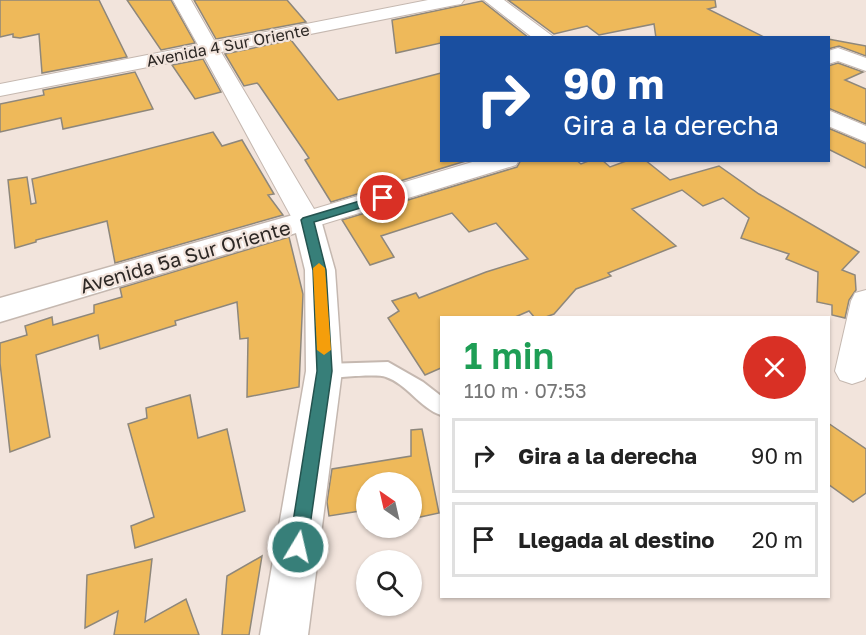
<!DOCTYPE html>
<html lang="es">
<meta charset="utf-8">
<style>
:root{--surface:#fff;--page:#f2f2f2;--text:#222;--muted:#767676;--line:#e0e0e0}
body{margin:0;font-family:"Golos Text",sans-serif;background:var(--page);color:var(--text);height:100vh;display:flex;flex-direction:column;font-size:22px;white-space:nowrap}
*{box-sizing:border-box;margin:0}
p{font-size:20px;color:var(--muted)}
.icon{flex:none;width:33px;height:33px;fill:none;stroke:currentColor;stroke-width:2;stroke-linecap:round;stroke-linejoin:round}
.map{position:relative;flex:1;overflow:hidden}
.panel{position:absolute;left:440px;top:316px;width:390px;height:282px;display:flex;flex-direction:column;background:var(--surface);border-radius:0px;box-shadow:0 2px 4px #0004}
.panel>*{flex:none}
.top-card{position:absolute;left:440px;top:36px;width:390px;height:126px;border-radius:0px;box-shadow:0 2px 4px #0004;background:#1a4fa0;color:#fff;overflow:hidden}
.needle{width:39px;rotate:326deg}
.tools{position:absolute;left:356px;top:472px;display:grid;gap:12px}
.tools a{display:grid;place-items:center;width:66px;height:66px;border-radius:50%;background:var(--surface);box-shadow:0 2px 4px #0004;font-size:30px}
.pin{position:absolute;display:grid;place-items:center;width:51px;height:51px;color:#fff;margin:-26px;border:3px solid #fff;border-radius:50%;box-shadow:0 2px 6px #0007}
.me{position:absolute;width:66px;margin:-33px;rotate:9deg;stroke-linejoin:round;filter:drop-shadow(0 0 4px #0008)}
.turn{display:flex;align-items:center;gap:21px;height:126px;padding:0 24px;font-size:27px}
.turn .icon{width:78px;height:78px;stroke-width:2.5}
.turn b{display:block;font-size:42px;line-height:51px}
.round{display:grid;place-items:center;flex:none;width:63px;height:63px;border-radius:32px;background:var(--page)}
.overview{display:flex;align-items:center;justify-content:space-between;height:102px;padding:0 24px}
h1{font-size:36px;font-weight:600;line-height:45px;color:#1e9e55}
ul{padding:0;list-style:none}
li{display:flex;align-items:center;gap:18px;height:75px;margin:0 12px 9px;padding:0 12px;border:3px solid var(--line);border-radius:0px}
li div{flex:1}
li b{display:block;font-size:22px}
li em{font-style:normal}
.map>svg:first-child{display:block}
.building{fill:#eeb95a;stroke:#8e877b;stroke-width:1.5}
.lines{fill:none;stroke-linecap:round;stroke-linejoin:round}
.lane-casing{stroke:#c5b8b0;stroke-width:4}
.street-casing{stroke:#c5b8b0;stroke-width:2}
.secondary-casing{stroke:#c5b8b0;stroke-width:3}
.lane{fill:#fff;fill-rule:evenodd}
.street{fill:#fff;fill-rule:evenodd}
.secondary{fill:#fff;fill-rule:evenodd}
.route{fill:#377f79;stroke:#24534f;stroke-width:1.5}
.slow{fill:#f59e0b}
.labels{text-anchor:middle;dominant-baseline:central;stroke-width:4.5;stroke-linejoin:round;paint-order:stroke}
.far-street-label{font-size:16px;fill:#2d2825;stroke:#f2e4dc}
.street-label{font-size:20px;fill:#2d2825;stroke:#f2e4dc}
</style>
<div class="map">
<svg width="866" height="635" viewBox="0 0 866 635">
<rect width="100%" height="100%" fill="#f2e4dc"/>
<g class="building">
<path d="M0,0H99L127,57L42,73L39,34L20,38L13,37V34L0,37Z"/>
<path d="M127,0H171L195,43L161,50Z"/>
<path d="M194,0H287L306,22L216,39Z"/>
<path d="M508,0H715L716,7L708,9L766,38H656L654,24L599,35L587,26L554,34Z"/>
<path d="M482,1L529,38H441V43L396,53L392,20Z"/>
<path d="M828,39L866,46V56L839,46L828,49Z"/>
<path d="M291,40L338,100L441,73V160H469L331,202L305,160L309,158L259,85L257,83L244,86L225,54Z"/>
<path d="M203,59L221,92L195,99L172,65Z"/>
<path d="M838,63L863,72L845,80L866,89V124L828,108V66Z"/>
<path d="M135,72L153,109L63,129L61,118L0,132V104L44,95L43,90Z"/>
<path d="M828,128L866,144V168L828,149Z"/>
<path d="M213,132L222,146L242,140L274,194L268,195L283,215L115,263L107,221L36,240V242L15,248L8,180L27,177L31,204L36,203L32,179Z"/>
<path d="M521,160H576L581,164L591,160H602L610,167L629,160H645L670,180L719,166L759,194L859,252L842,270L855,275L856,290L849,300L845,318L832,315V305L817,302L818,272L786,259L789,254L741,238L749,218L723,198L703,206L682,190L632,209L676,246L608,273L611,276L576,289L554,314L543,318H535L529,311L513,318H441V368L425,375L388,318L399,311L392,301L416,293L419,298L486,272L528,259L496,223L469,232L452,213L381,236L394,257L370,265L342,220L517,167Z"/>
<path d="M289,237L303,294L299,387L247,397L248,338L240,339L237,302L175,321L176,325L100,349L98,335L36,355L50,437L10,452L0,363V343L27,335L25,326L52,317L53,325L94,313V305L122,297L120,288Z"/>
<path d="M190,395L198,438L227,429L245,511L135,548L131,526L154,517L128,424L147,418L146,408Z"/>
<path d="M828,423L866,449V493L853,502L828,484Z"/>
<path d="M422,429L439,513L411,519V483H366V510L329,516L327,502L332,469L411,456V430Z"/>
<path d="M262,556L249,635H222L227,576Z"/>
<path d="M152,559L145,622L186,599L199,635H114L118,611L85,628L87,575Z"/>
</g>
<g class="lines">
<defs>
<path id="lane" d="M388,362L423,382L441,396V415C420,408 407,384 386,377C376,373 337,378 324,378L318,376L315,371L318,366L324,364Z"/>
<g id="street">
<path d="M173,0H191L215,42L428,0H464L461,4L455,5L221,52L314,209L479,160H519L516,165L307,229L297,226L293,220L204,56L0,96V84L198,45Z"/>
<path d="M484,0H504L555,38H533Z"/>
<path d="M838,48L866,58V71L838,61L828,64V51Z"/>
<path d="M828,110L866,126V142L828,126Z"/>
<path d="M866,290V377L864,380L852,384L840,380L835,371L851,301L855,293Z"/>
</g>
<path id="secondary" d="M307,211L317,214L321,220L335,270L342,371L308,635H260L306,371L305,270L296,233L0,322V298Z"/>
</defs>
<use href="#lane" class="lane-casing"/>
<use href="#street" class="street-casing"/>
<use href="#secondary" class="secondary-casing"/>
<use href="#lane" class="lane"/>
<use href="#street" class="street"/>
<use href="#secondary" class="secondary"/>
</g>
<path class="route" d="M383,194L387,195V200L314,222L326,270L332,371L307,547L304,553L298,556L291,553L289,547L317,371L313,270L301,220L303,218Z"/>
<path class="slow" d="M319,263L325,268L331,350L324,355L317,350L313,268Z"/>
<g class="labels">
<g class="far-street-label">
<text transform="translate(228 45) rotate(-11)">Avenida 4 Sur Oriente</text>
</g>
<g class="street-label">
<text transform="translate(185 256) rotate(-16)">Avenida 5a Sur Oriente</text>
</g>
</g>
</svg>
<div class="tools">
<a><svg class="needle" viewBox="-14 -14 28 28"><path d="M0-13l5 13h-10z" fill="#e53935"/><path d="M0 13l5-13h-10z" fill="#767676"/></svg></a>
<a><svg class="icon" aria-label="search" viewBox="0 0 24 24"><circle cx="10" cy="10" r="6"/><path d="M15 15l6 6"/></svg></a>
</div>
<div class="pin" style="left:383px;top:198px;background:#d93025"><svg class="icon" aria-label="arrive" viewBox="0 0 24 24"><path d="M6 21V4h12l-3 4 3 4H6"/></svg></div>
<svg class="me" style="left:298px;top:547px" viewBox="-20 -20 40 40"><circle r="17" fill="#377f79" stroke="#fff" stroke-width="3"/><path d="M0-11L8 9 0 5-8 9z" fill="#fff"/></svg>
<div class="top-card">
<div class="turn"><svg class="icon" aria-label="right" viewBox="0 0 24 24"><path d="M7 20v-9h11M14 6l5 5-5 5"/></svg><div><b>90 m</b>Gira a la derecha</div></div>
</div>
<section class="panel">
<div class="overview"><div><h1>1 min</h1><p>110 m · 07:53</p></div><a class="round" style="background:#d93025;color:#fff"><svg class="icon" aria-label="close" viewBox="0 0 24 24"><path d="M6 6l12 12M18 6L6 18"/></svg></a></div>
<ul>
<li><svg class="icon" aria-label="right" viewBox="0 0 24 24"><path d="M7 20v-9h11M14 6l5 5-5 5"/></svg><div><b>Gira a la derecha</b></div><em>90 m</em></li>
<li><svg class="icon" aria-label="arrive" viewBox="0 0 24 24"><path d="M6 21V4h12l-3 4 3 4H6"/></svg><div><b>Llegada al destino</b></div><em>20 m</em></li>
</ul>
</section>
</div>
